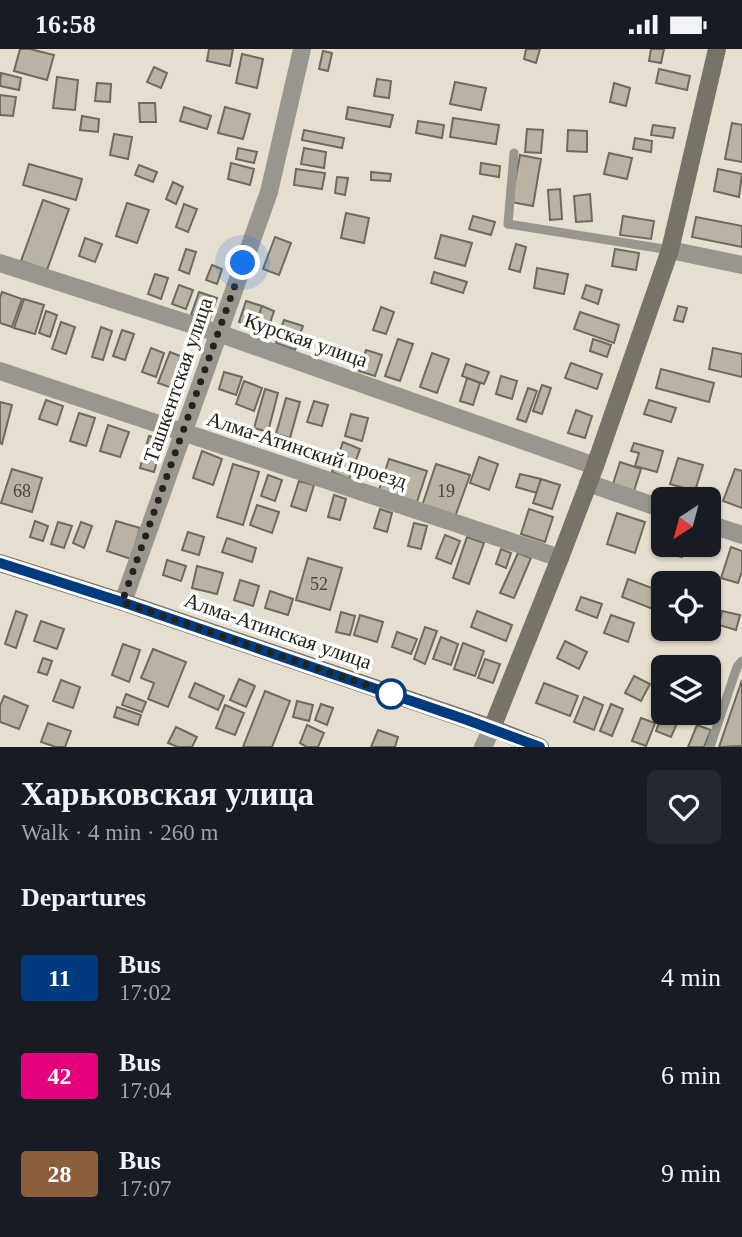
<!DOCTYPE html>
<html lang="en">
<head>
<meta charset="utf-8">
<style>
  :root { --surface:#171b24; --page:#242831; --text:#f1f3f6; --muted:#9ea1a6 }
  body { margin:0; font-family:"Times New Roman",serif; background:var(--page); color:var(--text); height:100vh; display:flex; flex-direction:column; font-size:26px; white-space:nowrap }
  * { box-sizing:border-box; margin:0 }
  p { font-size:23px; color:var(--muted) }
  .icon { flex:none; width:38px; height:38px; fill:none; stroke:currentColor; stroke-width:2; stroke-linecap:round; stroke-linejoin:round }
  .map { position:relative; height:698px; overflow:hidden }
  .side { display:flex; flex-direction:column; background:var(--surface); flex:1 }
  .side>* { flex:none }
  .badge { padding:0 14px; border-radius:5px; font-size:24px; line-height:46px }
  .needle { width:46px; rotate:216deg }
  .tools { position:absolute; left:651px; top:438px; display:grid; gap:14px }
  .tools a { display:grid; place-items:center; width:70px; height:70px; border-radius:10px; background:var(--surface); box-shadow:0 2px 5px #0004; font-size:35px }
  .you { position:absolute; width:35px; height:35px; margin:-18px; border:5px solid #fff; border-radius:50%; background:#1a73e8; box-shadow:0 0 0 10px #1a73e833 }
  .map>.badge { position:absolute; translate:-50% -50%; box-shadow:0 0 0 4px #fff }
  h2 { padding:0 21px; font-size:26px; line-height:63px }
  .round { display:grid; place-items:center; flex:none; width:74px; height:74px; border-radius:10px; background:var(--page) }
  .head { display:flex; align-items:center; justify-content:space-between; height:119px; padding:0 21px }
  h1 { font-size:33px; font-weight:700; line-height:52px }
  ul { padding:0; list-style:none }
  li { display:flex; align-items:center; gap:21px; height:98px; padding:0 21px }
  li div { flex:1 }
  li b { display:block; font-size:26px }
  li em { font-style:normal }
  li .badge { min-width:77px; font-weight:700; text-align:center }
  .status { display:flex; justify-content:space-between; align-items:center; height:49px; padding:0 35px; background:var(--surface); direction:ltr }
  .status svg { height:19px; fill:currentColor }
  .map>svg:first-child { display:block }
  .building { fill:#bab3a3; stroke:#706a5b; stroke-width:2 }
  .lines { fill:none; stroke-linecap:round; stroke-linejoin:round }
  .lane { stroke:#99968f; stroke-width:9 }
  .street { stroke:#99968f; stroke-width:18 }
  .secondary { stroke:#787369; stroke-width:18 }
  .line-casing { stroke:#fff; stroke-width:16 }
  .line { stroke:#003b80; stroke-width:10 }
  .walk { stroke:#25221c; stroke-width:7; stroke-dasharray:0 12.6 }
  .stop-dot { fill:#fff; stroke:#003b80; stroke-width:3.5 }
  .labels { text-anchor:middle; stroke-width:7; stroke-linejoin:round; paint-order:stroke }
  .number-label { font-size:18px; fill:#4a463e }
  .street-label { font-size:21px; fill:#25221c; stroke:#fff }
</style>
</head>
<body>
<div class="status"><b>16:58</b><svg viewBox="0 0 49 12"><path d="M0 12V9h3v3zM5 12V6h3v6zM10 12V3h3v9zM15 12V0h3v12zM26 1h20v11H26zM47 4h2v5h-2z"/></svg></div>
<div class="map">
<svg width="742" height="698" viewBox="0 0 742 698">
  <rect width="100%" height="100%" fill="#e6dece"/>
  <!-- building -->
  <g class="building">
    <polygon points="20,0 30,0 54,6 47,31 14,22"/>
    <polygon points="209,0 233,0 230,17 207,12"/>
    <polygon points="526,0 540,0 536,14 524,10"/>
    <polygon points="651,0 664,0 661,14 649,12"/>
    <polygon points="323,2 332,4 328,22 319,20"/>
    <polygon points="242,5 263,10 257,39 236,34"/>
    <polygon points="154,18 167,24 161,39 147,33"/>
    <polygon points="659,20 690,27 687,41 656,34"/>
    <polygon points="1,24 21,29 19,41 0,37"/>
    <polygon points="57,28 78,31 75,61 53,59"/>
    <polygon points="377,30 391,32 389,49 374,47"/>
    <polygon points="455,33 486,39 481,61 450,55"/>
    <polygon points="97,34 111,35 110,53 95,52"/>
    <polygon points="614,34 630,39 626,57 610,53"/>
    <polygon points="0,46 16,48 13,67 0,66"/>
    <polygon points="139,54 155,54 156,73 140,73"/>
    <polygon points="184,58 211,67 207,80 180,72"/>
    <polygon points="225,58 250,65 243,90 218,84"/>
    <polygon points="348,58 393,66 390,78 346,70"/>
    <polygon points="82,67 99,70 98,83 80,81"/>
    <polygon points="453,69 499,76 496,95 450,88"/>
    <polygon points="418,72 444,76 442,89 416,84"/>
    <polygon points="732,74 742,76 742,113 725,110"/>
    <polygon points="653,76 675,79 673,89 651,86"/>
    <polygon points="527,80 543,81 541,104 525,103"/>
    <polygon points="304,81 344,89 342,99 302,91"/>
    <polygon points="568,81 587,82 587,103 567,102"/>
    <polygon points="114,85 132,88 128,110 110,106"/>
    <polygon points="635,89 652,92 651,103 633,100"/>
    <polygon points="238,99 257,103 254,114 236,110"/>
    <polygon points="304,99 326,103 324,119 301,115"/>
    <polygon points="609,104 632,109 627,130 604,125"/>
    <polygon points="520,106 541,110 533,157 511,153"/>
    <polygon points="231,114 254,120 250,136 228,130"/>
    <polygon points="481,114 500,117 499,128 480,125"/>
    <polygon points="29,115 82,130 76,151 23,136"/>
    <polygon points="139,116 157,123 153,133 135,126"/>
    <polygon points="296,120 325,124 322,140 294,136"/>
    <polygon points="718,120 742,125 739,148 714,142"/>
    <polygon points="371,123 391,125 390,132 371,131"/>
    <polygon points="337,128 348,129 345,146 335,144"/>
    <polygon points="173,133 183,138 176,155 166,150"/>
    <polygon points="560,140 562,170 550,171 548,141"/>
    <polygon points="590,145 592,172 576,173 574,147"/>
    <polygon points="43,151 69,160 47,221 21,212"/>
    <polygon points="127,154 149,161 137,194 116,187"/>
    <polygon points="184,155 197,160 188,183 176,178"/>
    <polygon points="346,164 369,169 364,194 341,189"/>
    <polygon points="473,167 495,173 491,186 469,180"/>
    <polygon points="623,167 654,172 651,190 620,186"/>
    <polygon points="696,168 742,177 742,198 692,188"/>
    <polygon points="441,186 472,194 465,217 435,209"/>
    <polygon points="275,188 291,194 279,226 263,220"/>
    <polygon points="85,189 102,195 95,213 79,207"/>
    <polygon points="516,195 526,198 520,223 509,220"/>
    <polygon points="186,200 196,203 189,225 179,221"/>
    <polygon points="615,200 639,204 636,221 612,217"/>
    <polygon points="212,216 222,220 217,235 206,231"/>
    <polygon points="537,219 568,225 564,245 534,239"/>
    <polygon points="434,223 467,233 463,244 431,234"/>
    <polygon points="155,225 168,229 161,250 148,245"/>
    <polygon points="179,236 193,241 186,260 172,255"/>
    <polygon points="586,236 602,241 598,255 582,249"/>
    <polygon points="2,243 22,250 12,278 0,274 0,249"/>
    <polygon points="199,243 217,249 209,272 191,266"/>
    <polygon points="24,250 44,256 35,285 14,279"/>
    <polygon points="246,252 262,257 255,279 239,273"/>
    <polygon points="262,257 274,262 267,283 255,279"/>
    <polygon points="678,257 687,259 683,273 674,271"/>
    <polygon points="381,258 394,263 386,285 373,281"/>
    <polygon points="46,262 57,266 50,288 39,284"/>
    <polygon points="580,263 619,276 614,294 574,280"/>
    <polygon points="284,271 303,277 295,301 276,294"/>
    <polygon points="61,273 75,278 66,305 52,300"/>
    <polygon points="101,278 112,282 103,311 92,308"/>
    <polygon points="122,281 134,285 125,311 113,307"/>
    <polygon points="398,290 413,295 400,332 385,327"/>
    <polygon points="593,290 611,296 607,308 590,302"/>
    <polygon points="151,299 164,304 156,328 142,323"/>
    <polygon points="713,299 742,305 742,328 709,320"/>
    <polygon points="366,301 382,306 375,327 359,322"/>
    <polygon points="170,303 183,308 172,339 158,334"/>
    <polygon points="432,304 449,310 437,344 420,338"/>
    <polygon points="571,314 602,325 597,340 565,329"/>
    <polygon points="466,315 489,323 484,335 462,327"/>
    <polygon points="661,320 714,334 709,353 656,339"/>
    <polygon points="224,323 242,328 236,346 219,340"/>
    <polygon points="501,327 517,332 512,350 496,345"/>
    <polygon points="467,329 480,334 473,356 460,352"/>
    <polygon points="244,332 262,339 254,362 236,355"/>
    <polygon points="542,336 551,339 542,365 533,362"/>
    <polygon points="528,339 537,342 526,373 517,370"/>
    <polygon points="265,340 278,344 268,383 254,379"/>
    <polygon points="286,349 300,353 290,389 276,385"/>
    <polygon points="46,351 63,357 57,376 39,370"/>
    <polygon points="649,351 676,359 671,373 644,365"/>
    <polygon points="314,352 328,356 322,377 307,373"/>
    <polygon points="0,353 12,356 2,395 0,394"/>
    <polygon points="576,361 592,367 585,389 568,384"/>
    <polygon points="79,364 95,369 86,397 70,392"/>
    <polygon points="351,365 368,369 362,392 345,387"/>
    <polygon points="108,376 129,383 120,408 100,402"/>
    <polygon points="149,387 163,391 154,423 140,419"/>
    <polygon points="343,393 360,400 349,430 332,423"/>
    <polygon points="634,394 663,402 657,423 635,417 639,404 631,402"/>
    <polygon points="202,402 222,410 213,436 193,429"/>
    <polygon points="479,408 498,415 489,441 470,434"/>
    <polygon points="678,409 703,416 695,442 670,435"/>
    <polygon points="389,410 427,422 416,456 378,444"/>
    <polygon points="620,413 641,420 633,445 612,438"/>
    <polygon points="233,415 259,423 243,476 217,468"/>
    <polygon points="436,415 470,426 455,468 422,457"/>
    <polygon points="12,420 42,429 32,463 1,454"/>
    <polygon points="735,420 742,422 742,459 723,452"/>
    <polygon points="520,425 541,430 537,444 516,438"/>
    <polygon points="268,426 282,431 275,452 261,447"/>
    <polygon points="541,430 560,436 552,460 533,454"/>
    <polygon points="299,432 314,436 306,462 291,457"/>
    <polygon points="334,446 346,450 340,471 328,468"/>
    <polygon points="257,456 279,463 272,484 250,476"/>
    <polygon points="380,460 392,464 387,483 374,479"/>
    <polygon points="529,460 553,468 545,493 521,485"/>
    <polygon points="617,464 645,473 635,504 607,495"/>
    <polygon points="35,472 48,477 43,492 30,488"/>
    <polygon points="116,472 140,479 131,510 107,502"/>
    <polygon points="58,473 72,477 64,499 51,495"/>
    <polygon points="81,473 92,477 84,499 73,494"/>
    <polygon points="414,474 427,477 421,500 408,497"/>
    <polygon points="188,483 204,488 199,506 182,501"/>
    <polygon points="445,486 460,492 451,515 436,509"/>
    <polygon points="467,488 484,494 469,535 453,529"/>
    <polygon points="227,489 256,499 252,513 222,503"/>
    <polygon points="664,495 685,496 682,508 662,503"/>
    <polygon points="731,498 742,502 742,522 738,534 721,529"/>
    <polygon points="501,500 511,504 506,519 496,515"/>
    <polygon points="518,504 531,509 514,549 500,544"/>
    <polygon points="308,509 342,519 330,561 296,551"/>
    <polygon points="167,511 186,517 181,532 163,526"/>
    <polygon points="197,517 223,524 217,545 192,539"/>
    <polygon points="692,525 717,534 709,558 709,534 688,534"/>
    <polygon points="628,530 660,542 653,560 622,548"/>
    <polygon points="240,531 259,537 253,557 234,551"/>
    <polygon points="270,542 293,550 288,566 265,559"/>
    <polygon points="581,548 602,555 597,569 576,561"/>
    <polygon points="16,562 27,566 16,599 5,595"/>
    <polygon points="477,562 512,576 506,592 471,578"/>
    <polygon points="722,562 740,566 736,581 719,576"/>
    <polygon points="341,563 355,567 350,586 336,583"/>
    <polygon points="360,566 383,573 377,593 354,586"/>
    <polygon points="611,566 634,574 628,593 604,584"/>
    <polygon points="41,572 64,580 57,600 34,592"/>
    <polygon points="425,578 437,582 425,615 414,610"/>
    <polygon points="397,583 417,590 411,605 392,598"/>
    <polygon points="441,588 458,595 451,616 433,610"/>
    <polygon points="565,592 587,603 579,620 557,609"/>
    <polygon points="463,594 484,602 475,627 454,620"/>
    <polygon points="123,595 140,601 129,633 112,626"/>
    <polygon points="153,600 186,613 168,658 148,650 154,634 141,629"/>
    <polygon points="43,609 52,612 47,626 38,623"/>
    <polygon points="485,610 500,615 493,634 478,629"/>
    <polygon points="634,627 650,635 641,652 625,644"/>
    <polygon points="239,630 255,637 246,658 230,651"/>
    <polygon points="61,631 80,638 73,659 53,652"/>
    <polygon points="742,631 742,697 719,698"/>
    <polygon points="195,634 224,647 218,661 189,648"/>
    <polygon points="544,634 578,647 570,667 536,654"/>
    <polygon points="265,642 290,652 272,698 243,698"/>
    <polygon points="126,645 146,653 142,663 122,656"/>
    <polygon points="4,647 28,657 19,680 0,673 0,657"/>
    <polygon points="584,648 603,656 594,681 574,673"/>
    <polygon points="297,652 313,656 309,672 293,668"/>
    <polygon points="321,655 333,659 327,676 315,671"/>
    <polygon points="611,655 623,660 612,687 600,682"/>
    <polygon points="225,656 244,664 235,686 216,679"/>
    <polygon points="117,658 141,666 138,676 114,668"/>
    <polygon points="663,663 682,663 671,688 656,682"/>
    <polygon points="641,669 655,674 646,697 632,692"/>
    <polygon points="48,674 71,682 65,698 56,698 41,693"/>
    <polygon points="307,676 324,684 318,698 307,698 300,694"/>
    <polygon points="697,676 711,681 704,698 688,698"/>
    <polygon points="176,678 197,688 192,698 178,698 168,694"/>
    <polygon points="378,681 398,688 395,698 371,698"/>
  </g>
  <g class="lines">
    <!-- lane -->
    <g class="lane">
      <polyline points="514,104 508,175 670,201"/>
      <polyline points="710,698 737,618 742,612"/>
    </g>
    <!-- street -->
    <g class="street">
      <polyline points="670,201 742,216"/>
      <polyline points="0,214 218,284 595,417"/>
      <polyline points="0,322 560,509"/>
      <polyline points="588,434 663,460"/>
      <polyline points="709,475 742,486"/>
      <polyline points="123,553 269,143 302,0"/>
      <polyline points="483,698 492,679"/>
    </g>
    <!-- secondary -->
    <g class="secondary">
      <polyline points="0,514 123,553 492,679 540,698"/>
      <polyline points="492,679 560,509 595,417 670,201 717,0"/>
    </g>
  </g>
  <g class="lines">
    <!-- line casing -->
    <g class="line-casing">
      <polyline id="line" points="0,514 122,553 467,671 540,698"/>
    </g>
    <!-- line -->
    <use href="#line" class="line"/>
    <!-- walk -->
    <polyline class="walk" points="243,214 122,553 393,645 391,645"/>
  </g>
  <!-- markers -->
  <circle class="stop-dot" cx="391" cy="645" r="14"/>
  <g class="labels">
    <!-- number labels -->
    <g class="number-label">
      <text x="22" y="448">68</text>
      <text x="446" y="448">19</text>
      <text x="319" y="541">52</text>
    </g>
    <!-- street labels -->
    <g class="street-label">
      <text transform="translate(306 291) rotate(19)" y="7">Курская улица</text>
      <text transform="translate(178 331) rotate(-71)" y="7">Ташкентская улица</text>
      <text transform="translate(307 401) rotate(18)" y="7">Алма-Атинский проезд</text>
      <text transform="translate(278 582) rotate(19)" y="7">Алма-Атинская улица</text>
    </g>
  </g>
</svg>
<div class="tools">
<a><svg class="needle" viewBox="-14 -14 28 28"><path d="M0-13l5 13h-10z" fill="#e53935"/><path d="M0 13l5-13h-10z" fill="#9ea1a6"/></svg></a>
<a><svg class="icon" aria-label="locate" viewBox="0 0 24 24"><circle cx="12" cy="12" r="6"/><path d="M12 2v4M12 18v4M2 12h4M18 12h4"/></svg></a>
<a><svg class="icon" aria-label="layers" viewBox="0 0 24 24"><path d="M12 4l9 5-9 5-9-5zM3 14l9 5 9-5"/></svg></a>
</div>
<div class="you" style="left:243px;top:214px"></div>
</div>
<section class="side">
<div class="head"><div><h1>Харьковская улица</h1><p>Walk · 4 min · 260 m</p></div><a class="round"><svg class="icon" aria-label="heart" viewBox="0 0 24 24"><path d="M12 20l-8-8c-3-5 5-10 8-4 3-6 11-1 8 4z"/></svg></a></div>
<h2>Departures</h2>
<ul>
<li><span class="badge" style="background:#003b80;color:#fff">11</span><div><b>Bus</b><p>17:02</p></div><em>4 min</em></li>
<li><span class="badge" style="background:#e6007e;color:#fff">42</span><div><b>Bus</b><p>17:04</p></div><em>6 min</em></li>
<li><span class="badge" style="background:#8b5e3c;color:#fff">28</span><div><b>Bus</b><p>17:07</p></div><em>9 min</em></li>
</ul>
</section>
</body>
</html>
